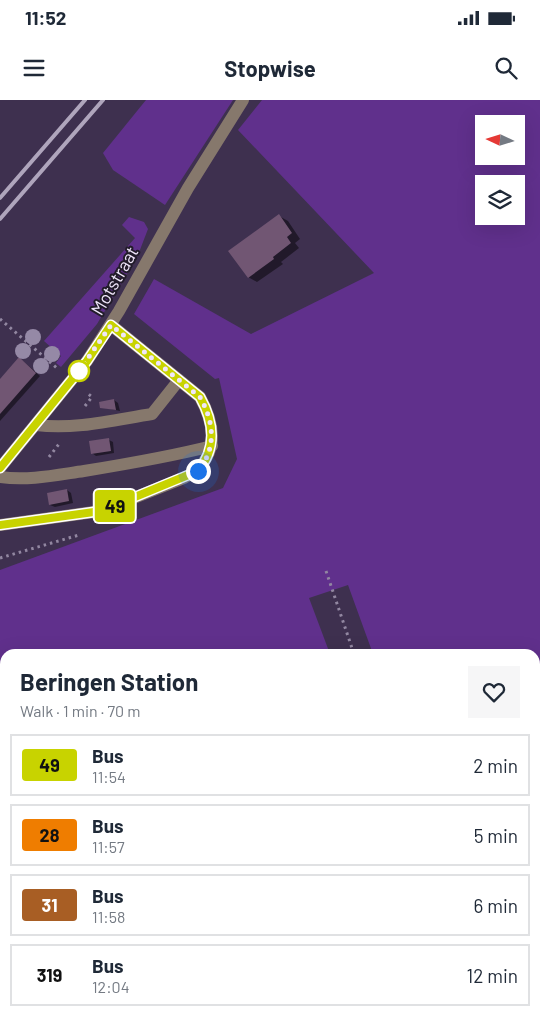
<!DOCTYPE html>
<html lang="en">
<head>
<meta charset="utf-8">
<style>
  :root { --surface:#fff; --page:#f6f6f7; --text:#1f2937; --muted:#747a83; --line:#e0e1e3 }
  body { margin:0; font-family:Barlow,sans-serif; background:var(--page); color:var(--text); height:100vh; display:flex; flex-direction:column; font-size:19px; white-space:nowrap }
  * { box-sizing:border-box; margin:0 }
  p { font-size:16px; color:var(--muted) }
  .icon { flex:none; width:28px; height:28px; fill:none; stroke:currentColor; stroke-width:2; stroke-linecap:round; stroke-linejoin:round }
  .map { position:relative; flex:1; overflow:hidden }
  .drawer { position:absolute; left:0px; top:549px; width:540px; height:376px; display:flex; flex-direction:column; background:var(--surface); border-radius:15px 15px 0 0; box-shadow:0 5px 20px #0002 }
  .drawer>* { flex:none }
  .badge { padding:0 10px; border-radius:4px; font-size:18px; line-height:32px }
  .needle { width:32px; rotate:274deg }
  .controls { position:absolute; left:475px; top:15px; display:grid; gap:10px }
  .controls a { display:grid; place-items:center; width:50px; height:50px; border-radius:0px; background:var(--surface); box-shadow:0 5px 20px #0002; font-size:25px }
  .you { position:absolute; width:25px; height:25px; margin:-12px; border:4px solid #fff; border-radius:50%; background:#1a73e8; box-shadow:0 0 0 8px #1a73e833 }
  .map>.badge { position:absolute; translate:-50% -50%; box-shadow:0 0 0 2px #fff }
  .round { display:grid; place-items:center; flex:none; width:52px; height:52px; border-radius:0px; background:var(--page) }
  .summary { display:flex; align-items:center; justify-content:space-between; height:85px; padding:0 20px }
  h1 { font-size:24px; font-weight:700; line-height:38px }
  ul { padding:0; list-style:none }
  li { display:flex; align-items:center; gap:15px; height:62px; margin:0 10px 8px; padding:0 10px; border:2px solid var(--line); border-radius:0px }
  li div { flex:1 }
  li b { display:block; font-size:19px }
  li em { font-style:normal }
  li .badge { min-width:55px; font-weight:700; text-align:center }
  .status { display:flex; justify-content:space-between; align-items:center; height:35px; padding:0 25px; background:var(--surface); direction:ltr }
  .status svg { height:14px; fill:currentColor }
  header { display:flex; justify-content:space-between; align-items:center; height:65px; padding:0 20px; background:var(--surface); font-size:22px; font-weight:700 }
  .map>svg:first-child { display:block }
  .green { fill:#60308c; fill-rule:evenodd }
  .shadow { fill:#0007 }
  .building { fill:#715673 }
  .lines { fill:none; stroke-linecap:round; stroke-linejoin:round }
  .path { stroke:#9287a1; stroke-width:3; stroke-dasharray:2.5 4; stroke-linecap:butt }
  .minor { stroke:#86786c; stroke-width:12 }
  .rail { stroke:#afa5bc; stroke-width:4 }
  .tree { fill:#9589a6 }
  .line-casing { stroke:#fff; stroke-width:11 }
  .line { stroke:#c8d300; stroke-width:8 }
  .walk { stroke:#efe6fa; stroke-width:5; stroke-dasharray:0 9 }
  .stop-dot { fill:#fff; stroke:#c8d300; stroke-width:2.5 }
  .labels { text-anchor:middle; stroke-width:4; stroke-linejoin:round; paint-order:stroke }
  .street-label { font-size:18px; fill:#efe6fa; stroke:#221c2a }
</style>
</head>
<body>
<div class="status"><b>11:52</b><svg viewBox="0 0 49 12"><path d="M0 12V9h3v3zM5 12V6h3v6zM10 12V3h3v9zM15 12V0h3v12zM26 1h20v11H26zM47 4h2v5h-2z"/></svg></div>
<header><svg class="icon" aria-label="menu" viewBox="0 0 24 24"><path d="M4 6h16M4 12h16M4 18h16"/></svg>Stopwise<svg class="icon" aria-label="search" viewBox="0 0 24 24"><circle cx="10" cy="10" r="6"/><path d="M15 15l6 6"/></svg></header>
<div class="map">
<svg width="540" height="924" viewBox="0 0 540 924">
  <rect width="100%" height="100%" fill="#3e304f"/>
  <!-- green -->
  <g class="green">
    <polygon points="146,0 233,0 165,105 113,70 103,53"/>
    <path d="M262,0H540V603L535,605V554H373L348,485L309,498L330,554H126L125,551L116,554H5V586L0,587V470L223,388L237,359L219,278L215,279L134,214L154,179L251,234L374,173L238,30ZM484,24H516V56H484ZM484,84H516V116H484Z"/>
    <polygon points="129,117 144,122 148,129 138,155 97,224 61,267 56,263 61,256 44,241 135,138 122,125"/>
  </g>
  <!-- shadow -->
  <g class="shadow">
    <polygon points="279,116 288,121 300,139 295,143 299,148 281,162 283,164 257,182 248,177"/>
    <polygon points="23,261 40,276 0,321 0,280"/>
    <polygon points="114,300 118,303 120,311 102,307"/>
    <polygon points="109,340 113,342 114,353 96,356 92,353"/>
    <polygon points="67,390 71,393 73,403 55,407 50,405"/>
    <polygon points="0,613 5,616 5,649 0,649"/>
    <rect x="0" y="714" width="5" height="38"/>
    <polygon points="540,760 540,806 535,807 535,761"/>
    <polygon points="5,793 5,906 3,906 0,904 0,794"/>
    <polygon points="540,841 540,909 535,911 535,843"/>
    <polygon points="48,920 90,920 91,924 49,924"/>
  </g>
  <!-- building -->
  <g class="building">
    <polygon points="279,114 292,133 287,137 291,143 273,157 274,159 248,178 228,151"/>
    <polygon points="19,257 36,273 0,314 0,279"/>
    <polygon points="114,299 116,310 100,308 99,302"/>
    <polygon points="109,338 111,351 91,354 89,341"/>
    <polygon points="67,389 69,401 49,405 47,393"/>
    <polygon points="5,616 5,643 0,644 0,617"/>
    <polygon points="0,713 5,713 5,746 0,747"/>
    <polygon points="540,758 540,798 535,800 535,760"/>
    <polygon points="5,792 5,900 0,901 0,793"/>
    <polygon points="540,840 540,901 535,903 535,841"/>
    <polygon points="47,920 83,920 84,924 48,924"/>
  </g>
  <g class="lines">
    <!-- path -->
    <g class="path">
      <polyline points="0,219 58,269"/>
      <polyline points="85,306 92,297 86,292"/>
      <polyline points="49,357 59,344"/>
      <polyline points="0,458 79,435"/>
      <polyline points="326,471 354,554"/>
    </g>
    <!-- minor -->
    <g class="minor">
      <path d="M36,325C75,330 114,320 152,314L179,280"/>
      <polyline points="0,368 87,261 119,211 188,88 243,0"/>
      <path d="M0,377C28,381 56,375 84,371C127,364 169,357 212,346"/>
      <path d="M0,425L101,411L184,378C219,360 217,328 200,297L111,225"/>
      <polyline points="484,920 485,924"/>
    </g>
    <!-- rail -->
    <g class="rail">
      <polyline points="0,98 85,0"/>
      <polyline points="0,119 103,0"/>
    </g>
  </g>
  <!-- trees -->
  <g class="tree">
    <circle cx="33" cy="237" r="8"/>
    <circle cx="23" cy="251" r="8"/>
    <circle cx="52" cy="254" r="8"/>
    <circle cx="41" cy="266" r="8"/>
  </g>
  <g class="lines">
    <!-- line casing -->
    <g class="line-casing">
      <path id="line" d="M0,368L87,261L111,225L200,297C214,322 217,348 198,371L101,411L0,425"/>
    </g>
    <!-- line -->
    <use href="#line" class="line"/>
    <!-- walk -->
    <path class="walk" d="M79,271L111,225L200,297C214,322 217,348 198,371"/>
  </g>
  <!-- markers -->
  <circle class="stop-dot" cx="79" cy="271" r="10"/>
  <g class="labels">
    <!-- street labels -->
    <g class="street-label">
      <text transform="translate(115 181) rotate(-60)" y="6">Motstraat</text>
    </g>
  </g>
</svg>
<div class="controls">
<a><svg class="needle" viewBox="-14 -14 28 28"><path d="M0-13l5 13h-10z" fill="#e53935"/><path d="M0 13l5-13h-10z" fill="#747a83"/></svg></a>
<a><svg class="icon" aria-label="layers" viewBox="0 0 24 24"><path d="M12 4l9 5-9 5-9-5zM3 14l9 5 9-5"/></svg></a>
</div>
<div class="you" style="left:198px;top:371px"></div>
<b class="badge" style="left:115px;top:406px;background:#c8d300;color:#111">49</b>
<section class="drawer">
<div class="summary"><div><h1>Beringen Station</h1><p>Walk · 1 min · 70 m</p></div><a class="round"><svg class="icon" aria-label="heart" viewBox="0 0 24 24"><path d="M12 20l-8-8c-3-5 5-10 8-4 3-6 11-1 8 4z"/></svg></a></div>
<ul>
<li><span class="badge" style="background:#c8d300;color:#111">49</span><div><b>Bus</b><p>11:54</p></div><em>2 min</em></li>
<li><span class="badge" style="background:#ef7d00;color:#111">28</span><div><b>Bus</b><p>11:57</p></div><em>5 min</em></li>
<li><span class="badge" style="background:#a85e24;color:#fff">31</span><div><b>Bus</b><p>11:58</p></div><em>6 min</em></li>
<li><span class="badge" style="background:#fff;color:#111">319</span><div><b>Bus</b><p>12:04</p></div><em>12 min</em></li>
</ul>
</section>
</div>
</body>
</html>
